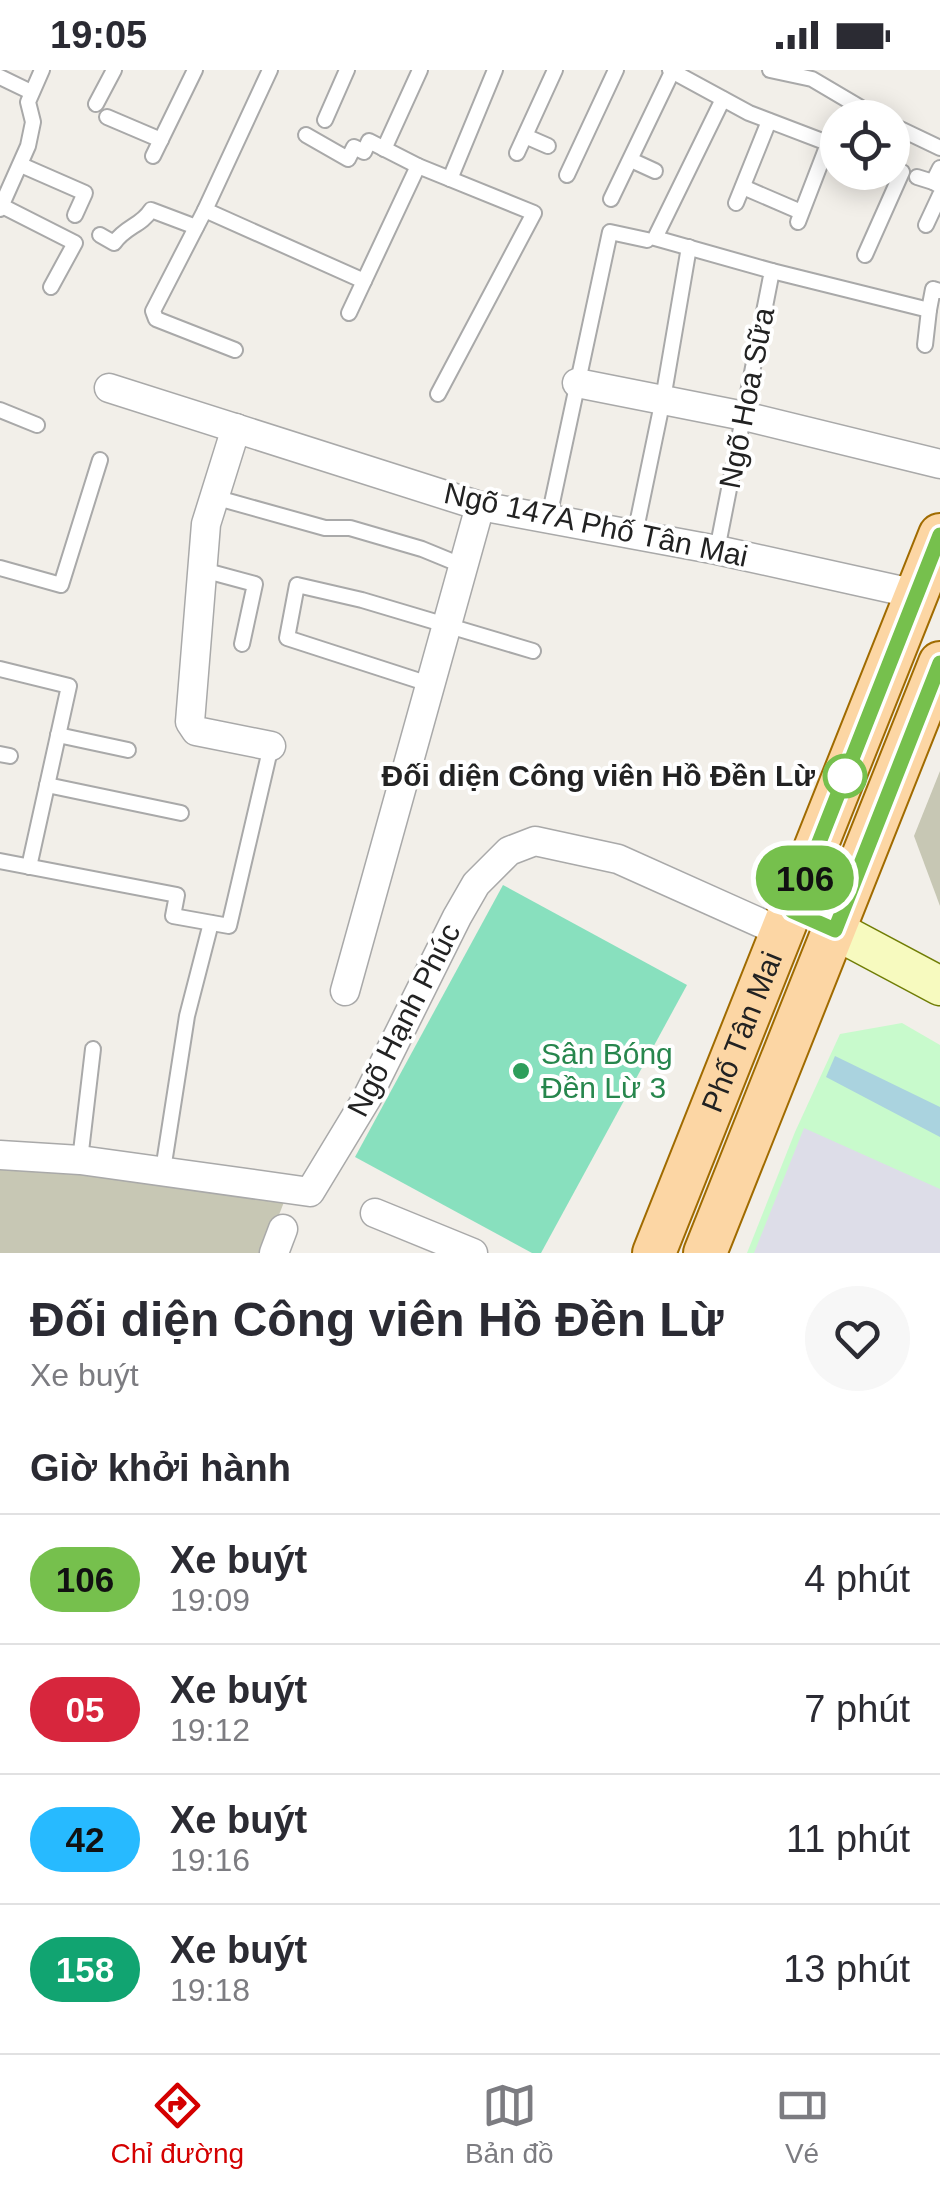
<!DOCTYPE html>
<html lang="vi">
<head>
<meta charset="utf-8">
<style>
  :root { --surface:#fff; --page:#f7f7f7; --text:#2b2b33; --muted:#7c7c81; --line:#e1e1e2; --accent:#d40000 }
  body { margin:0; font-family:Arial,sans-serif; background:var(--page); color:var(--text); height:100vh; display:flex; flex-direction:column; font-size:38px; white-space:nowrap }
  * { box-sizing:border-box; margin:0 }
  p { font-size:32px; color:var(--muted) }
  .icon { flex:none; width:55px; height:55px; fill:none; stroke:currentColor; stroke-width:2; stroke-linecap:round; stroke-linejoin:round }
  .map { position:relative; height:1183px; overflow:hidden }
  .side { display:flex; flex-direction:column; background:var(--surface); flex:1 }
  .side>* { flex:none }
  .badge { padding:0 20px; border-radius:32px; font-size:35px; line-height:65px }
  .fabs { position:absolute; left:820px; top:30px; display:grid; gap:20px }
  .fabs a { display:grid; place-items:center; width:90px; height:90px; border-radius:50%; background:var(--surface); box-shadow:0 5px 25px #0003; font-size:50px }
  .map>.badge { position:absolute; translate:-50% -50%; box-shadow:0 0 0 5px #fff }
  h2 { padding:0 30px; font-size:38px; line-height:90px }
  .round { display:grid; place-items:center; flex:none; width:105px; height:105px; border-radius:52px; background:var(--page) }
  .summary { display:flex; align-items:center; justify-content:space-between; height:170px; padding:0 30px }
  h1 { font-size:48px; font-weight:700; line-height:75px }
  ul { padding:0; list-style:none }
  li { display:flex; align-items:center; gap:30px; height:130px; padding:0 30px; border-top:2px solid var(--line) }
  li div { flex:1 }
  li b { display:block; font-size:38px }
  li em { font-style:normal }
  li .badge { min-width:110px; font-weight:700; text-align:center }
  .status { display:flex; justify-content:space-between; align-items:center; height:70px; padding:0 50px; background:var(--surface); direction:ltr }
  .status svg { height:28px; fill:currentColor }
  .menu { display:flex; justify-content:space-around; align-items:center; height:140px; border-top:2px solid var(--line); background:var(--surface); font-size:28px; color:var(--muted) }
  .menu a { display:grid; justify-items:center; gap:5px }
  .menu .on { color:var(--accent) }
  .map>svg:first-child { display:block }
  .construction { fill:#c7c7b4 }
  .park { fill:#c8facc }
  .pitch { fill:#88e0be }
  .plaza { fill:#dddde8 }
  .water { fill:#aad3df }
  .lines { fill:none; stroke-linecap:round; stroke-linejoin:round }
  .lane-casing { stroke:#a9a9a9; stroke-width:18 }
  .street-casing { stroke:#a9a9a9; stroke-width:31 }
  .secondary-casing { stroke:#707d05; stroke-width:41 }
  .primary-casing { stroke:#a06b00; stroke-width:46 }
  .lane { stroke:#fff; stroke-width:14 }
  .street { stroke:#fff; stroke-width:28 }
  .secondary { stroke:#f7fabf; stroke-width:38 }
  .primary { stroke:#fcd6a4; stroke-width:42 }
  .line-casing { stroke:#fff; stroke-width:22 }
  .line { stroke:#76c04d; stroke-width:15 }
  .stop-dot { fill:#fff; stroke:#76c04d; stroke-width:5 }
  .leisure-dot { fill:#2e9e5b; stroke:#fff; stroke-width:4 }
  .labels { text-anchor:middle; stroke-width:8; stroke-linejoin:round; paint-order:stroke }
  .street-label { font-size:30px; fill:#222; stroke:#fff }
  .stop-label { font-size:30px; font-weight:bold; fill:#222; stroke:#fff; text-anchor:end }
  .leisure-label { font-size:30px; fill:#27864d; stroke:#fff; text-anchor:start }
</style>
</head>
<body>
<div class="status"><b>19:05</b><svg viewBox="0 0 49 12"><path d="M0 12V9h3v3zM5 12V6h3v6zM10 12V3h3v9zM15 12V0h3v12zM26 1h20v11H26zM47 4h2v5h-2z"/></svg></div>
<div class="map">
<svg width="940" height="1183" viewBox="0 0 940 1183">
  <rect width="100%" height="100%" fill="#f2efe9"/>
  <!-- construction -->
  <g class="construction">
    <polygon points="940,701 940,836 914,766"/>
    <polygon points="0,1096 110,1105 286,1127 264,1183 0,1183"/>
  </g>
  <!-- park -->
  <polygon class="park" points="902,953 940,975 940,1183 747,1183 795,1062 840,964"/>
  <!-- pitch -->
  <polygon class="pitch" points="503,815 687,915 541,1183 532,1183 355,1087"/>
  <!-- plaza -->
  <polygon class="plaza" points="804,1058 940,1119 940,1183 754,1183"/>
  <!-- water -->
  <polygon class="water" points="835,986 940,1037 940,1067 826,1007"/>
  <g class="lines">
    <!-- lane casing -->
    <g class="lane-casing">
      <g id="lane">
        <polyline points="670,0 749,43 838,77"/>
        <polyline points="770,0 812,9 873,45 884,48"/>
        <polyline points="0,7 31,22"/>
        <polyline points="96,34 114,0"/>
        <polyline points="107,47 161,70"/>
        <polyline points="325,50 347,0"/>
        <polyline points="892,55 940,78"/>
        <polyline points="306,65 348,89 354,77 364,82 369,71 418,96"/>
        <polyline points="525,66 548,76"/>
        <polyline points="384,79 420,0"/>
        <polyline points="517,83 555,0"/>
        <polyline points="153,86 195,0"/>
        <polyline points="631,90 655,101"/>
        <polyline points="21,95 85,123 75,145"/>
        <polyline points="940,98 933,112 940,116"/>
        <polyline points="567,105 616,0"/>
        <polyline points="917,107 933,112"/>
        <polyline points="450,109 495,0"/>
        <polyline points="743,117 801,142"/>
        <polyline points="611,129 673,0"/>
        <polyline points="736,133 769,51"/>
        <polyline points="2,136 75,173 51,217"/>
        <polyline points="0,139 28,76 33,52 28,32 42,0"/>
        <polyline points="205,140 364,211"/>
        <polyline points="798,152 828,74"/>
        <polyline points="926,155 940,125"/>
        <path d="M100,165L114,173C126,156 141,156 151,140L196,157"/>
        <polyline points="865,185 902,102 892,99"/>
        <polyline points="772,201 929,240 933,219 940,221"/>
        <polyline points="349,243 418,96 534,143 438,324"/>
        <polyline points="925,275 929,240"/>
        <polyline points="235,280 156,249 153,241 205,140 270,0"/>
        <polyline points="0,340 37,355"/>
        <polyline points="214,427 325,458 350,458 422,479 461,495"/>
        <polyline points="549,447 610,162 647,170"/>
        <polyline points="635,464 663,329 689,177"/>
        <polyline points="717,480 772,201 655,168 723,29"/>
        <polyline points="0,498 61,515 100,390"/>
        <polyline points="203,500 255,514 242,574"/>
        <polyline points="0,599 69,616 29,797"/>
        <polyline points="429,614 287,568 297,515 362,530 533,581"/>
        <polyline points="58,665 128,680"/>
        <polyline points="0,684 10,686"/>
        <polyline points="47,715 181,743"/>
        <polyline points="0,791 177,825 173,846 229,856 271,676"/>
        <polyline points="80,1090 93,979"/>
        <polyline points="163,1100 187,946 211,853"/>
      </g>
    </g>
    <!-- street casing -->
    <g class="street-casing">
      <g id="street">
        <polyline points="577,313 744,346 940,394"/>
        <polyline points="109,318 480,436 717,480 916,524"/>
        <polyline points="236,358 206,454 190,652 196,661 271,676"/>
        <polyline points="345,921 480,436"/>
        <polyline points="0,1085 80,1090 310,1122 367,1028 457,847 476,814 509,781 535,771 618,789 772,858 792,841"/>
        <polyline points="375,1143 473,1183"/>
        <polyline points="274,1183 283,1159"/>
      </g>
    </g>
    <!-- secondary casing -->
    <g class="secondary-casing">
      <polyline id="secondary" points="835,860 940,916"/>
    </g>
    <!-- primary casing -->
    <g class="primary-casing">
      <g id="primary">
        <path id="s1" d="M654,1183L940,465"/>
        <polyline points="705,1183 940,593"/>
      </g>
    </g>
    <!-- lane -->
    <use href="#lane" class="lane"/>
    <!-- street -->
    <use href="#street" class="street"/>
    <!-- secondary -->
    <use href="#secondary" class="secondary"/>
    <!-- primary -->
    <use href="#primary" class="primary"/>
  </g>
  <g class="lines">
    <!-- line casing -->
    <g class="line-casing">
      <polyline id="line" points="940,465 792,841 835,860 940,593"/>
    </g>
    <!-- line -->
    <use href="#line" class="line"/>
  </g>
  <!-- markers -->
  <circle class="stop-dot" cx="845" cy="706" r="20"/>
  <circle class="leisure-dot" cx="521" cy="1001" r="10"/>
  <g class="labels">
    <!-- street labels -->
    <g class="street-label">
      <text transform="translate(747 328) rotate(-79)" y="10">Ngõ Hoa Sữa</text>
      <text transform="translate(596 455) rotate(12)" y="10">Ngõ 147A Phố Tân Mai</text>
      <text transform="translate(404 950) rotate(-63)" y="10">Ngõ Hạnh Phúc</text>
      <text dy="10" stroke="none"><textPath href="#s1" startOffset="238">Phố Tân Mai</textPath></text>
    </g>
    <!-- stop labels -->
    <g class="stop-label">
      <text x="815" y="716">Đối diện Công viên Hồ Đền Lừ</text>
    </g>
    <!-- leisure labels -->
    <g class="leisure-label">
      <text x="541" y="994">Sân Bóng<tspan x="541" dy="34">Đền Lừ 3</tspan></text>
    </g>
  </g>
</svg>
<div class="fabs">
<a><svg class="icon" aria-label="locate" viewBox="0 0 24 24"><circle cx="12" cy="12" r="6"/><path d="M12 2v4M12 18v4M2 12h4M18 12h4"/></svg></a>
</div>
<b class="badge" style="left:805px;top:808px;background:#76c04d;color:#111">106</b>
</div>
<section class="side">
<div class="summary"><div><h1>Đối diện Công viên Hồ Đền Lừ</h1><p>Xe buýt</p></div><a class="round"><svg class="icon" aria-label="heart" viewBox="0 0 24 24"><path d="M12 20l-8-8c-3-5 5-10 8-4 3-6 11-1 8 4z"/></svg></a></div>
<h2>Giờ khởi hành</h2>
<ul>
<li><span class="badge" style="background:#76c04d;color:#111">106</span><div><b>Xe buýt</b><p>19:09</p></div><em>4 phút</em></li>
<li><span class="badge" style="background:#d7263d;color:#fff">05</span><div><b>Xe buýt</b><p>19:12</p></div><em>7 phút</em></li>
<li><span class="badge" style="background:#27baff;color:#111">42</span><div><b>Xe buýt</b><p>19:16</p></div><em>11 phút</em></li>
<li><span class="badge" style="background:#11a471;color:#fff">158</span><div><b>Xe buýt</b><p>19:18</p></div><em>13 phút</em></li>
</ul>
</section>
<nav class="menu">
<a class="on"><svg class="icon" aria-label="directions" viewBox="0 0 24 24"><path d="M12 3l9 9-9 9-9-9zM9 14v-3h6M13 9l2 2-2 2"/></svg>Chỉ đường</a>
<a><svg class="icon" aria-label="map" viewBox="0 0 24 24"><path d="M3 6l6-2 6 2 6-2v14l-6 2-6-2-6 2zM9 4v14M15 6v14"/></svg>Bản đồ</a>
<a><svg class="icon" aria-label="tickets" viewBox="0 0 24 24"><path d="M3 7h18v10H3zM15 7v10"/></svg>Vé</a>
</nav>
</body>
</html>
